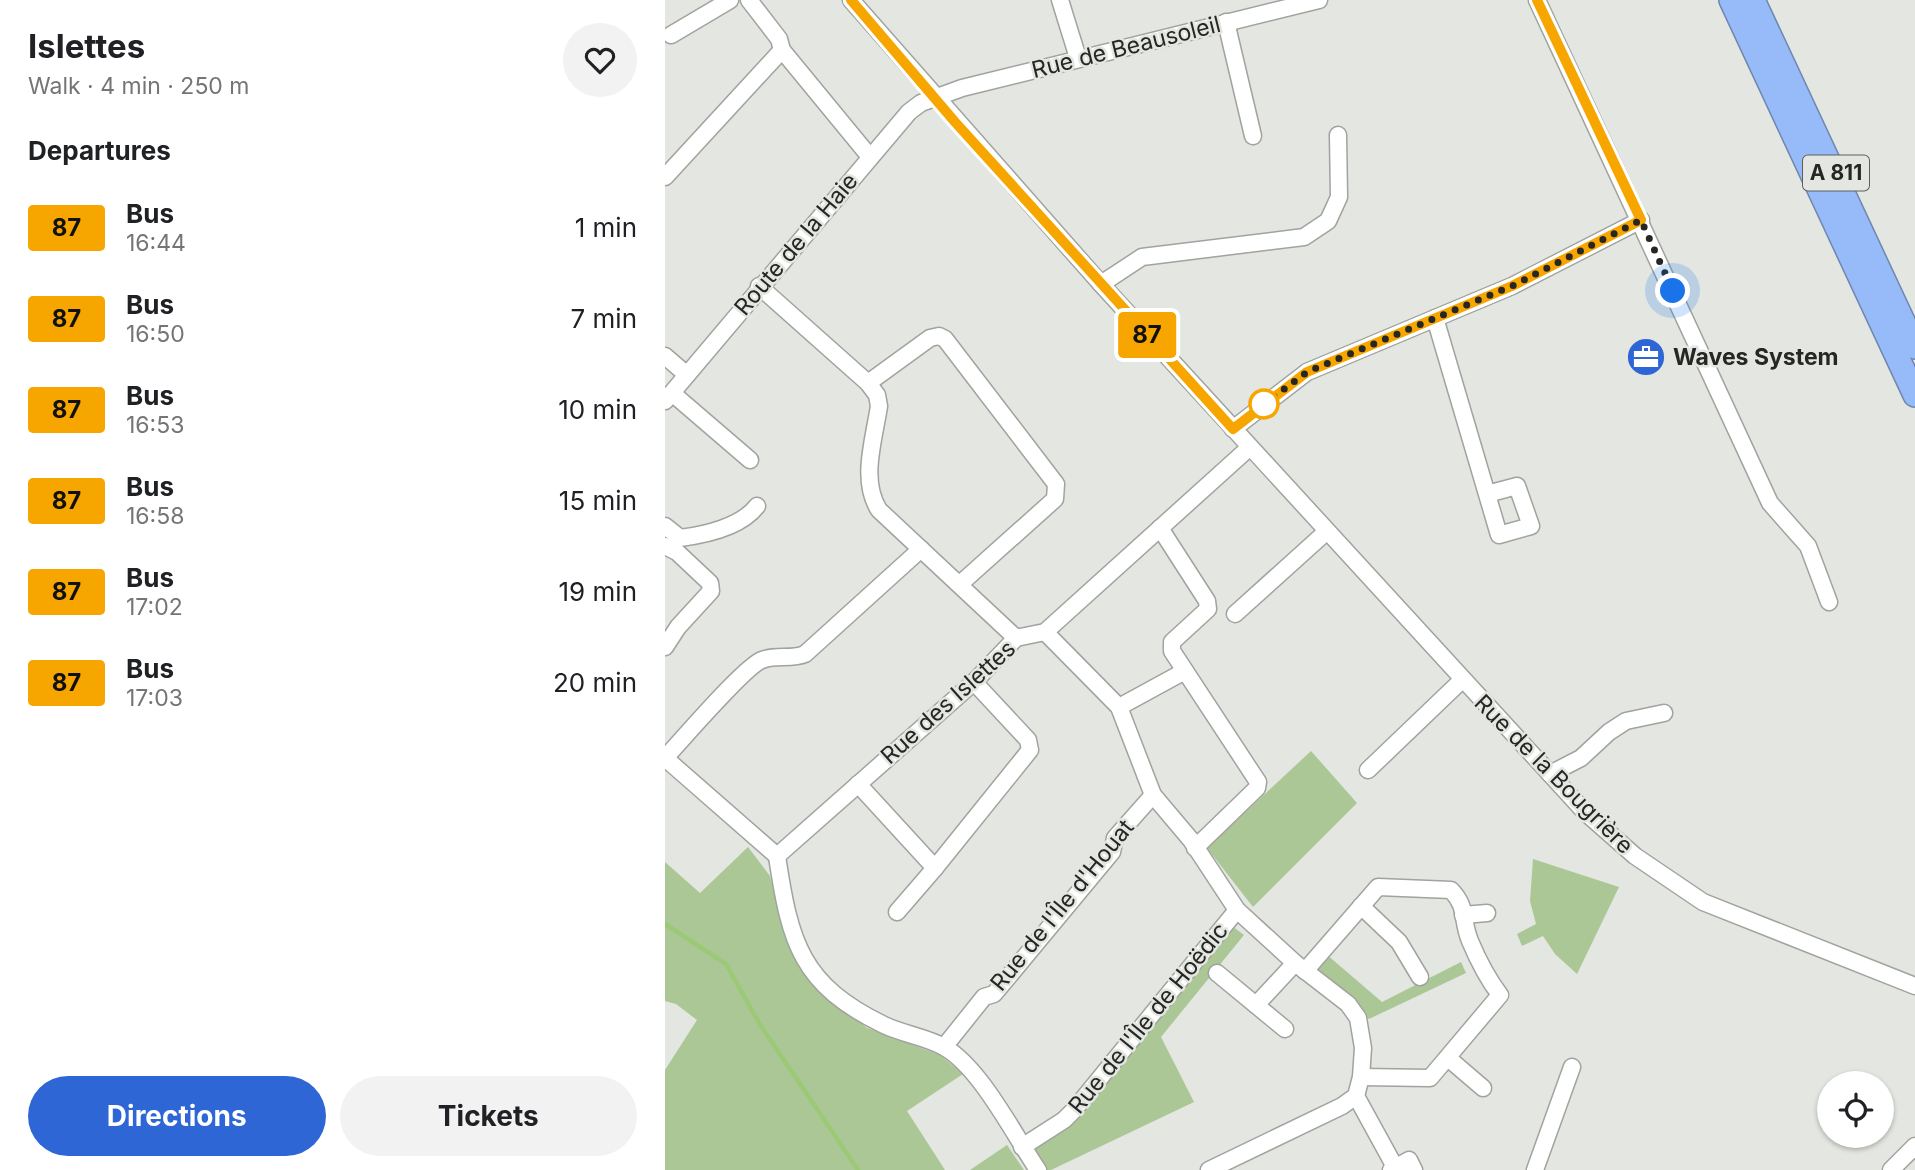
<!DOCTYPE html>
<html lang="en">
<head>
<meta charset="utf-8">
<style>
  :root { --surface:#fff; --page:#f2f2f2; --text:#202124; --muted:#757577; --accent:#2e67d5 }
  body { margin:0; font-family:Inter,sans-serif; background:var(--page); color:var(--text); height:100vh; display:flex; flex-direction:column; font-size:26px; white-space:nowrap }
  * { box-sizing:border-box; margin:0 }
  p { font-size:23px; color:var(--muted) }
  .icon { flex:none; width:38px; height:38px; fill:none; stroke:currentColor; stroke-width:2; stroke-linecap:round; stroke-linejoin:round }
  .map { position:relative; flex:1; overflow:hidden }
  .side { display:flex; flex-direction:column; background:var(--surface); width:665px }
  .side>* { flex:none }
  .badge { padding:0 14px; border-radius:5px; font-size:24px; line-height:46px }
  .buttons { position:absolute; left:1152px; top:1071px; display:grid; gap:14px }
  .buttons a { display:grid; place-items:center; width:77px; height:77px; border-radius:50%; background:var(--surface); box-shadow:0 2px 5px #0004; font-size:35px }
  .you { position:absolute; width:35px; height:35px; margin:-18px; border:5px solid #fff; border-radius:50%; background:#1a73e8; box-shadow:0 0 0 10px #1a73e833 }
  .map>.badge { position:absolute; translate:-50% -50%; box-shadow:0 0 0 4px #fff }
  h2 { padding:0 28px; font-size:26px; line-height:63px }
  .round { display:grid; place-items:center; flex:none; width:74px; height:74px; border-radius:37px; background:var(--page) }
  .summary { display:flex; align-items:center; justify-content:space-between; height:119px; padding:0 28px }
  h1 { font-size:33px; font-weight:700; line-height:52px }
  .primary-button { display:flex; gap:14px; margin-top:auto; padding:14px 28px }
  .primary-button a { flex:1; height:80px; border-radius:42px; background:var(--accent); color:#fff; font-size:28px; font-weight:700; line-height:80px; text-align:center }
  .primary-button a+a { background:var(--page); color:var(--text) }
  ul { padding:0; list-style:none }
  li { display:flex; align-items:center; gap:21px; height:91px; padding:0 28px }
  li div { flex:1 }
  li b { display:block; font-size:26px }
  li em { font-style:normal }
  li .badge { min-width:77px; font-weight:700; text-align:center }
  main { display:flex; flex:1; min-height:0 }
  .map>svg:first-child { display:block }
  .green { fill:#abc796 }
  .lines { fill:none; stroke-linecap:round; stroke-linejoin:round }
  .stream { stroke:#9cc976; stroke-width:4.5 }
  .minor-casing { stroke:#a0a39e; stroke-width:19 }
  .highway-casing { stroke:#6f87ae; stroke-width:26 }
  .minor { stroke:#fff; stroke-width:16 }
  .highway { stroke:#97baf8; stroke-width:23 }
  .line-casing { stroke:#fff; stroke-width:16 }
  .line { stroke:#f7a600; stroke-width:10 }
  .walk { stroke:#262725; stroke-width:7; stroke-dasharray:0 12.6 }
  .stop-dot { fill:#fff; stroke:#f7a600; stroke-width:3.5 }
  .labels { text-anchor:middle; stroke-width:5; stroke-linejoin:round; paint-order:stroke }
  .shield { fill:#e3e6e1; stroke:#5f605d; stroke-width:2 }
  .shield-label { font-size:21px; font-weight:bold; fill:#262725 }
  .street-label { font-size:23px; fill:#262725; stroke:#e3e6e1 }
  .poi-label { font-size:23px; font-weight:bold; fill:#262725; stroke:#e3e6e1; text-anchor:start }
</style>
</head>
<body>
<main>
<section class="side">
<div class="summary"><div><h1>Islettes</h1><p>Walk · 4 min · 250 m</p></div><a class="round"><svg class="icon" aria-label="heart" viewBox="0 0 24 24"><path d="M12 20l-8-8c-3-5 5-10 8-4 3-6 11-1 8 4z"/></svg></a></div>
<h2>Departures</h2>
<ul>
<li><span class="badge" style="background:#f7a600;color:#111">87</span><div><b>Bus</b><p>16:44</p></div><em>1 min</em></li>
<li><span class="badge" style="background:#f7a600;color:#111">87</span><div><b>Bus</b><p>16:50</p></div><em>7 min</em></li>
<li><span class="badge" style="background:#f7a600;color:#111">87</span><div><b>Bus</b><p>16:53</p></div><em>10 min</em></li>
<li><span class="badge" style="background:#f7a600;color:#111">87</span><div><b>Bus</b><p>16:58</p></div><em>15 min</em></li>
<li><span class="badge" style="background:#f7a600;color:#111">87</span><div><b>Bus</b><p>17:02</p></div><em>19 min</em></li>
<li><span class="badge" style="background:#f7a600;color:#111">87</span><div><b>Bus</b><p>17:03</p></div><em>20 min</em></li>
</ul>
<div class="primary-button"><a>Directions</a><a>Tickets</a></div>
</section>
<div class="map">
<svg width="1250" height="1170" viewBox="0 0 1250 1170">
  <rect width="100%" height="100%" fill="#e3e6e1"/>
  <!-- green -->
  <g class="green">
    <polygon points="646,751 692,803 588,907 542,848"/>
    <polygon points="83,847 105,876 117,921 165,1000 202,1028 275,1055 298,1074 242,1111 280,1170 0,1170 0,1070 32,1020 11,1004 0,1001 0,862 35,893"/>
    <polygon points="868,859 954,887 912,974 890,954 878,936 857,946 852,934 871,924 865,901"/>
    <polygon points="567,926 579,935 496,1037 529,1102 386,1170 380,1170 368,1153 370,1146 411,1120"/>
    <polygon points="661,954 717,1002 796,962 801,973 704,1019 651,969"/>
    <polygon points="342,1145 359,1170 305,1170"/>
  </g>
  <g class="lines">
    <!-- stream -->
    <polyline class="stream" points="0,924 61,964 94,1023 193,1170"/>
    <!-- minor casing -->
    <g class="minor-casing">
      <g id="minor">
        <polyline points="84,0 114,39 117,50 205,157"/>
        <polyline points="186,0 436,284 920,812 970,856 1038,902 1250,986"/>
        <polyline points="395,0 413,58"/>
        <polyline points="872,0 1105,503 1143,546 1164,602"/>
        <polyline points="561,22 588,136"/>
        <polyline points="6,35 65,0"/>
        <polyline points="0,177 117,50"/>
        <polyline points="436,284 477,257 639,237 663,221 674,197 673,135"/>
        <path d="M94,286L203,383L212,395L214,406C209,440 195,480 214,510L351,638"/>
        <polyline points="770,318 834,535 866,526 852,486 822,494"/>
        <polyline points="0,356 22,375"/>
        <polyline points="203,383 265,338 274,336 280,339 391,484 390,499 295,584"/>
        <polyline points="7,393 85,460"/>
        <polyline points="0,401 244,112 256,103 297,88 654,0"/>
        <polyline points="568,429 642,372 847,286 976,220"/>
        <path d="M0,526L15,538C39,535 76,527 92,506"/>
        <polyline points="495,528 542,601 543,609 507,642 507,651 593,782 592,788 530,848"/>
        <polyline points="0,546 12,552 45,583 46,591 13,627 0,647"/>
        <polyline points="570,614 661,532"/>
        <polyline points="380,632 454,707 488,795 526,840 572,910 630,963 683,1004 693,1018 698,1048 696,1077 691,1096 677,1106 544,1170"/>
        <polyline points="454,707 520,671"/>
        <path d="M0,758C17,740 80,666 97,660C111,654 126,660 140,654L256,549"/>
        <polyline points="0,758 112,856"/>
        <polyline points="703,770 797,680"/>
        <polyline points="885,774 916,758 944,732 961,721 999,713"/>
        <polyline points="193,784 270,868 365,750 363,740 309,682"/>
        <polyline points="112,856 309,682 351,638 380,632 585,447"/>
        <path d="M112,856C125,943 136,985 219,1025C238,1034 261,1037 279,1047C316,1068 349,1135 373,1170"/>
        <polyline points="696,906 734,942 755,977"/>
        <polyline points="232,912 270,868"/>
        <polyline points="798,915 822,913"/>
        <path d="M640,971L713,887L786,890C803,908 796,919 805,941C813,960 822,978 835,995L765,1078L696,1077"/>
        <polyline points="552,973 620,1029"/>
        <polyline points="591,1005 630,963"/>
        <polyline points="279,1047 319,997 329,994 447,852 450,838 488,795"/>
        <polyline points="783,1058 818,1088"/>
        <polyline points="691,1096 730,1167"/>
        <polyline points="357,1147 399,1120 409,1110 572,910"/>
        <polyline points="726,1170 744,1160 749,1170"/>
        <polyline points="870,1170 907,1067"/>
        <polyline points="1226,1170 1250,1146"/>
      </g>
    </g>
    <!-- highway casing -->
    <g class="highway-casing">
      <g id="highway">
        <polyline points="1066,0 1250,395"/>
        <polyline points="1088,0 1250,347"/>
      </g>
    </g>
    <!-- minor -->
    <use href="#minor" class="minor"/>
    <!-- highway -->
    <use href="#highway" class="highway"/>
  </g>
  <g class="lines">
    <!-- line casing -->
    <g class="line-casing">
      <polyline id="line" points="186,0 290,122 568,429 642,372 847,286 976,220 872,0"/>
    </g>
    <!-- line -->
    <use href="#line" class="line"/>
    <!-- walk -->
    <polyline class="walk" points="599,404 642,372 847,286 976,220 1008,291"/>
  </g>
  <!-- icons -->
  <defs>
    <g id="office-disc" transform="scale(2.0125)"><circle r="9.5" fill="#2e67d5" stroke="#e3e6e1"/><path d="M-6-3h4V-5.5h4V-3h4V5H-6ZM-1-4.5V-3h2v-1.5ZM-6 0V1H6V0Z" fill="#fff"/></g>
  </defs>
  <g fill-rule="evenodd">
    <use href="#office-disc" x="981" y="357"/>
  </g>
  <!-- markers -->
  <circle class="stop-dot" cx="599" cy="404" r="14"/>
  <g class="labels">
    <!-- shield labels -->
    <rect class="shield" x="1138" y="155.5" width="66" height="35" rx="5"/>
    <g class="shield-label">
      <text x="1171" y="180">A 811</text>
    </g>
    <!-- street labels -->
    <g class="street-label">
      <text transform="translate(461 47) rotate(-14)" y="8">Rue de Beausoleil</text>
      <text transform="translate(131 244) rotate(-50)" y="8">Route de la Haie</text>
      <text transform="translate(283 702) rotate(-42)" y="8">Rue des Islettes</text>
      <text transform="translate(889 774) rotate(45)" y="8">Rue de la Bougrière</text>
      <text transform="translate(397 905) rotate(-51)" y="8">Rue de l'Île d'Houat</text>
      <text transform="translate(483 1018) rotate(-51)" y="8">Rue de l'Île de Hoëdic</text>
    </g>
    <!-- poi labels -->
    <g class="poi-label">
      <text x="1008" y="365">Waves System</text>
    </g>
  </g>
</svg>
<div class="buttons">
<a><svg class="icon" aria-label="locate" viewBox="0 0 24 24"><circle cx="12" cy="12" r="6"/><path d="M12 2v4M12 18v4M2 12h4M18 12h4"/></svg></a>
</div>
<div class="you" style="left:1008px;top:291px"></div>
<b class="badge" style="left:482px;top:335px;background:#f7a600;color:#111">87</b>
</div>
</main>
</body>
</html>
